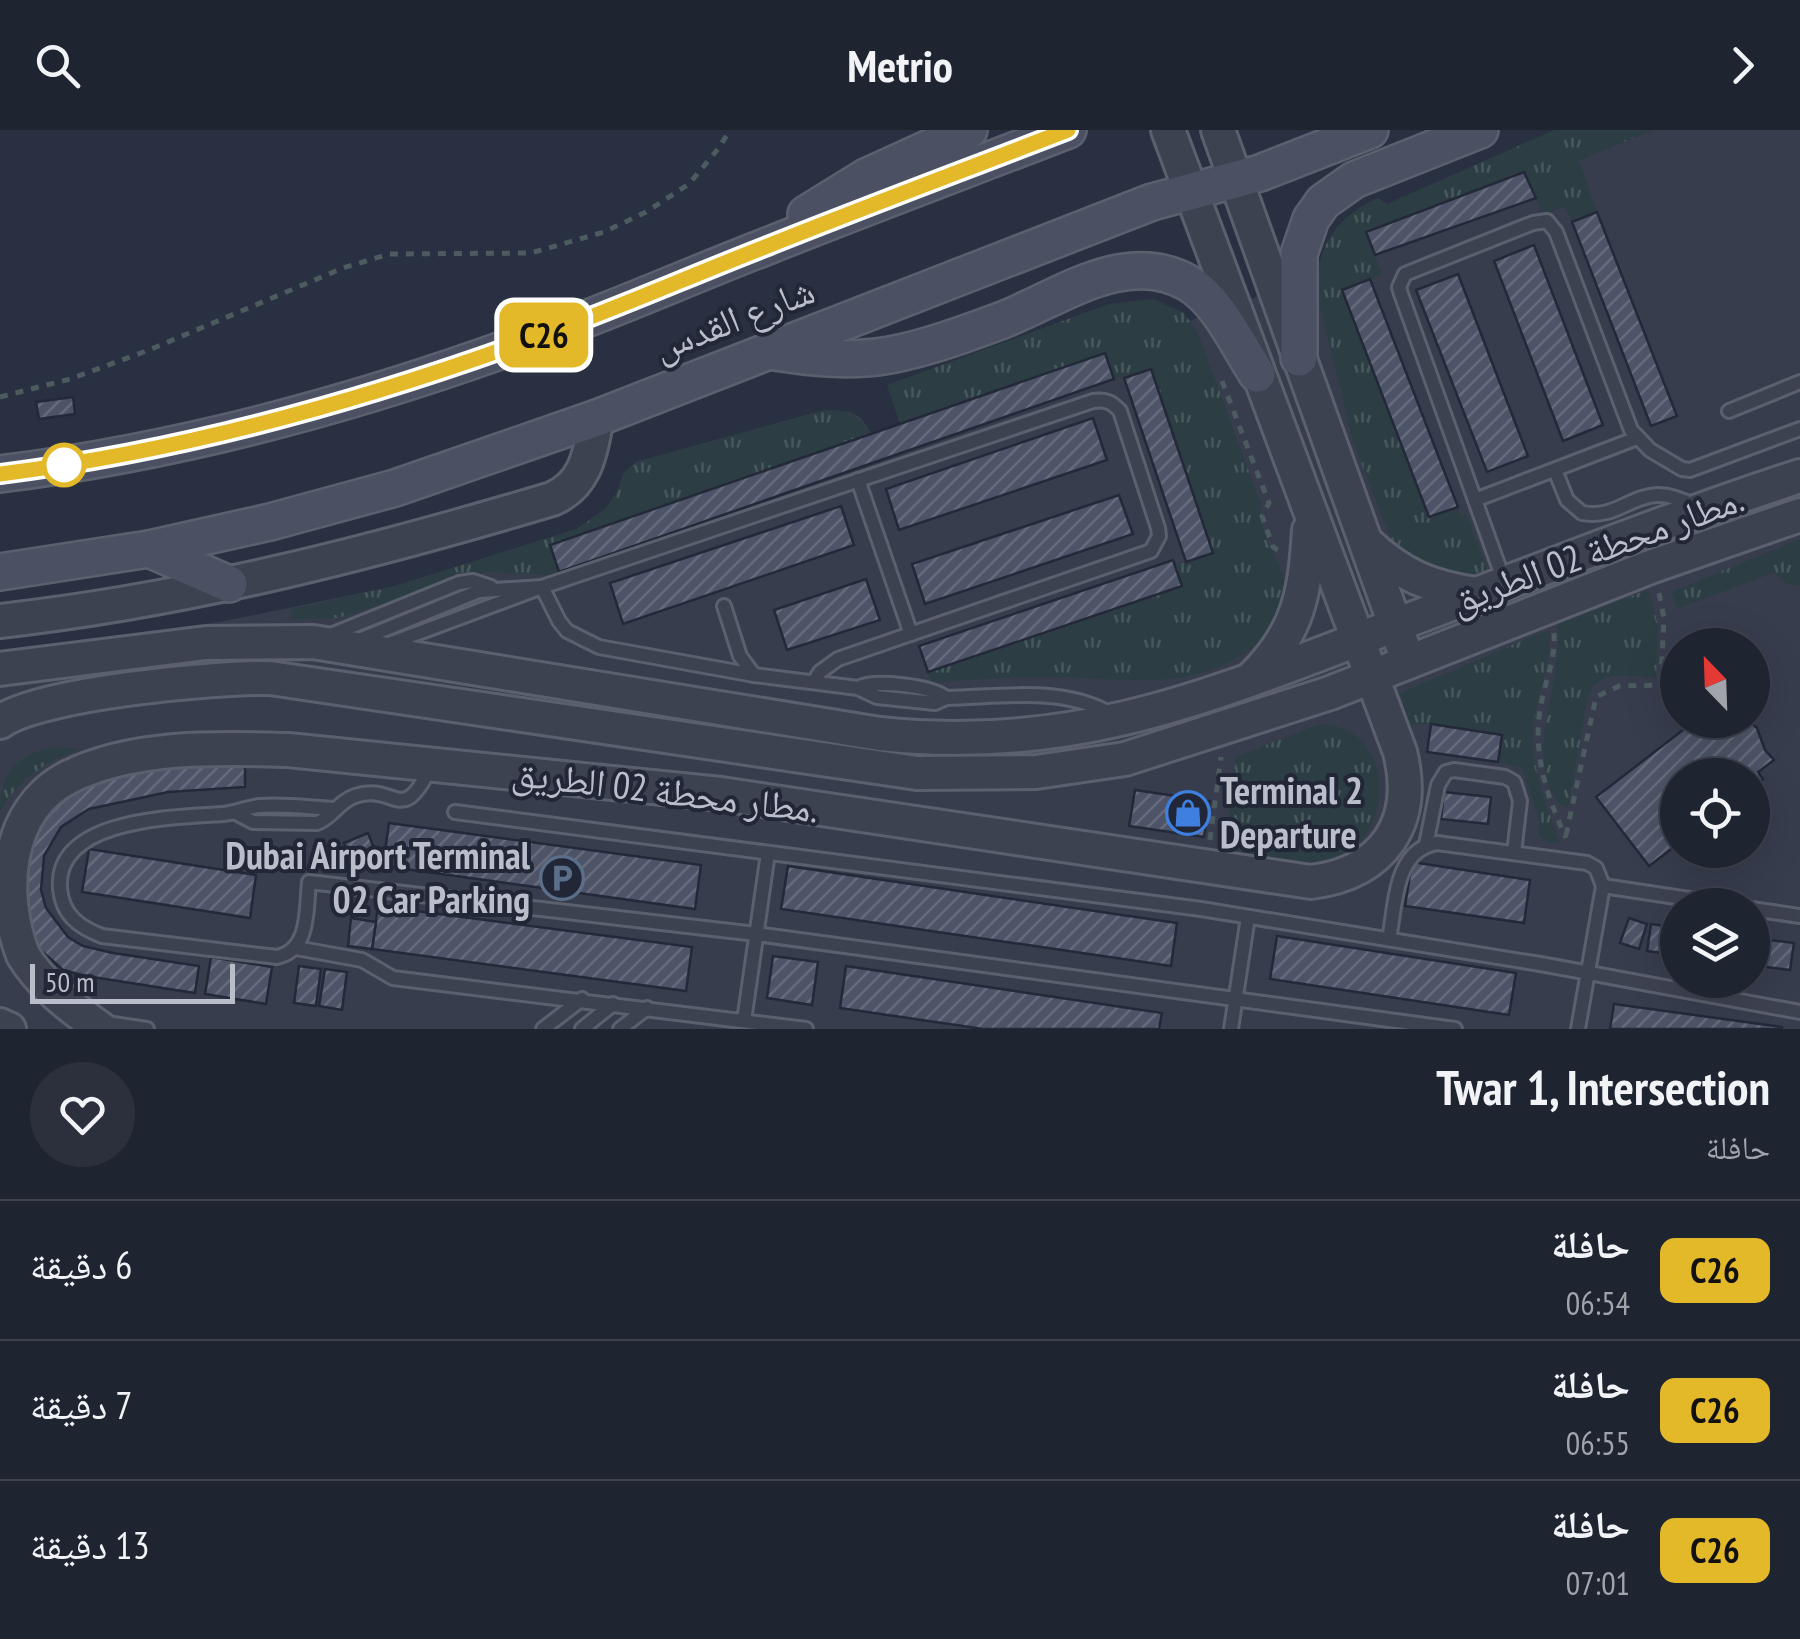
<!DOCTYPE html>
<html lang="ar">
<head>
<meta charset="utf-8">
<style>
  :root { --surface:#1f2431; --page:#2c303d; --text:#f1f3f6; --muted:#a1a4ab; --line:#3c414d }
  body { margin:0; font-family:"PT Sans Narrow","Noto Naskh Arabic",sans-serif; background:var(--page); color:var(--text); direction:rtl; height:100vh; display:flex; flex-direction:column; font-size:38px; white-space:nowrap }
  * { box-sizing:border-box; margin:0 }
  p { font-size:32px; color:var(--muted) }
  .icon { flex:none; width:55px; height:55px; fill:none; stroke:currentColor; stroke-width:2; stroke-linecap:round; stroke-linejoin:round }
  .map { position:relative; height:899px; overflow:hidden; direction:ltr }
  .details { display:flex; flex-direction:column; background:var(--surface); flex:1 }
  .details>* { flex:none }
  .badge { padding:0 20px; border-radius:15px; font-size:35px; line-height:65px }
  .needle { width:65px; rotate:337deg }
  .controls { position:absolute; left:1660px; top:498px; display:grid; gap:20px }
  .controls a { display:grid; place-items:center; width:110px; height:110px; border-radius:50%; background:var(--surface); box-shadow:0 10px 40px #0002,0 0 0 2px var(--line); font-size:50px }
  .scale { position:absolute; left:30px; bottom:25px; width:205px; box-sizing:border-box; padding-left:10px; border:5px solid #babecb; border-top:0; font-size:28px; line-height:35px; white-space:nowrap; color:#babecb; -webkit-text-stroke:8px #212736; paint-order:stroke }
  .map>.badge { position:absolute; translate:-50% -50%; box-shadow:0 0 0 5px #fff }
  .round { display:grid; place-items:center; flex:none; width:105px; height:105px; border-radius:52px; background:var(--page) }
  .overview { display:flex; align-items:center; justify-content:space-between; height:170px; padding:0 30px }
  h1 { font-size:48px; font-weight:700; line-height:75px }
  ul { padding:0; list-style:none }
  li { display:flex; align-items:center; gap:30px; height:140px; padding:0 30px; border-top:2px solid var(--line) }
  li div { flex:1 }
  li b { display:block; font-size:38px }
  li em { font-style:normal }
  li .badge { min-width:110px; font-weight:700; text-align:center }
  header { display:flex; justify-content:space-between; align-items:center; height:130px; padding:0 30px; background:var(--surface); font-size:45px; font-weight:700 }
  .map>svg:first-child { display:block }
  .airport { fill:#373d4d; fill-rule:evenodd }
  .grass { fill:url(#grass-tufts) }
  .building { fill:url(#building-hatch); stroke:#232938; stroke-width:2.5 }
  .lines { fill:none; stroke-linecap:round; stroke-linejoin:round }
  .service-casing { stroke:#5b606e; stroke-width:18 }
  .tertiary-casing { stroke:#5b606e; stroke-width:38 }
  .secondary-casing { stroke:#5b606e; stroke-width:40 }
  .path { stroke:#4b5b60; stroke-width:5; stroke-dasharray:8 8; stroke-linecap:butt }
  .service { stroke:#3d4251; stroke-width:12 }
  .tertiary { stroke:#3d4251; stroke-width:32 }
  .secondary { stroke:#4b5163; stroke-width:35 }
  .line-casing { stroke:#fff; stroke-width:22 }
  .line { stroke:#e4b929; stroke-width:15 }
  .stop-dot { fill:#fff; stroke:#e4b929; stroke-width:5 }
  .labels { text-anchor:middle; stroke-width:8; stroke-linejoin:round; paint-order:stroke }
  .street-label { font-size:38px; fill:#babecb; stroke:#212736 }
  .poi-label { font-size:38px; font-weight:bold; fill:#babecb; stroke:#212736; text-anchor:start }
</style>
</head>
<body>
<header><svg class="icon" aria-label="forward" viewBox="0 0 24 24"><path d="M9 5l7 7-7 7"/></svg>Metrio<svg class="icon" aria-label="search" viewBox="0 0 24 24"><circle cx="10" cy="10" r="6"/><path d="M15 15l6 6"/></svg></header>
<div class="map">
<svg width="1800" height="899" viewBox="0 0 1800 899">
  <defs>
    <pattern id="grass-tufts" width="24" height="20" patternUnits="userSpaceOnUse" patternTransform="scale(2.5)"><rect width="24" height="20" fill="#2c3e43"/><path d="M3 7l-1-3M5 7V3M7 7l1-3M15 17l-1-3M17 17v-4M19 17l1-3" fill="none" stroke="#48585d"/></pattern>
    <pattern id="building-hatch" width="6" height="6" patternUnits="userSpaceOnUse" patternTransform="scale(2.5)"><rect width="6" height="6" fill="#4d5467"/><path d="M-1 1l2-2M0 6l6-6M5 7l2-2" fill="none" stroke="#656b7b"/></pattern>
  </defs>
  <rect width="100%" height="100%" fill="#293041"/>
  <!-- airport -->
  <path class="airport" d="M1652,0H1800V899H0V522L225,491L395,456L577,399L605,379L616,364L624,343L636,332L825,280L850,282L861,288L872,304L1374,125L1366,102L1524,42L1543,85L1565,76L1573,92L1579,30ZM1678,515H1752V590H1678ZM1678,645H1752V720H1678ZM1678,775H1752V850H1678Z"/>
  <!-- grass -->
  <g class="grass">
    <path d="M1554,0H1652L1579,30L1597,82L1572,92L1565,76L1543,85L1524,43L1367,102L1382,145L1343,160L1429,387L1458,377L1461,385L1466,383L1489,443L1476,448L1446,450L1394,417L1353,312L1317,166C1316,116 1334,89 1378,68L1387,74Z"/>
    <path d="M1153,169L1184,183L1198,203L1261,374C1255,409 1290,433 1284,468C1281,489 1269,506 1252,518C1191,565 1117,547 1046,547C1008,547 969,550 931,553L928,542L1181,456L1175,436L1213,422L1151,239L1114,249L1104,223L900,294L887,255L1109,174Z"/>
    <path d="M825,280C848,279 859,285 871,304L551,415L559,442L547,445L487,442L338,488L291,490L292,479L395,456L577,399L605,379L616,364L624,343L636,332Z"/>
    <polygon points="1800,409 1800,456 1787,454 1773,443 1677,479 1671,462"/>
    <path d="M1649,459L1658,496L1656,548C1630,547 1597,537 1588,568L1568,678L1560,675C1520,628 1565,549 1557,495Z"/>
    <path d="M1550,499C1552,531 1539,560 1534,591C1528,635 1546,673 1560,713L1547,712L1538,704L1539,691L1522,638L1498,632L1502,605L1431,594L1409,595L1400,563Z"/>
    <path d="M1319,594C1399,594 1399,717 1324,732C1292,738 1256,726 1224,720L1236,627Z"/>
    <path d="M54,617L81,619C46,631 18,649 0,682C0,642 14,626 54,617Z"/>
  </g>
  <!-- building -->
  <g class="building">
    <polygon points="1524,42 1536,68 1375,125 1366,102"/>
    <polygon points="1597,82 1677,286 1651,296 1572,92"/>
    <polygon points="1534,115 1603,295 1563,311 1494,131"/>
    <polygon points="1458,144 1528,326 1487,342 1416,160"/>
    <polygon points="1370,149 1458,377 1429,387 1342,160"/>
    <polygon points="1105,223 1114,249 559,442 550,415"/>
    <polygon points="1151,239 1213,423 1186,432 1124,248"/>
    <polygon points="73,267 75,284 39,289 36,272"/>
    <polygon points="1093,288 1107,330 899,400 886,359"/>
    <polygon points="1119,365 1133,404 925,474 912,434"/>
    <polygon points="841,376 854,415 623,494 610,453"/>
    <polygon points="1173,430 1182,456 928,542 919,516"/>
    <polygon points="866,449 880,490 787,520 774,480"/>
    <polygon points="1696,590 1749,591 1757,598 1765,620 1774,630 1758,642 1763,649 1752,657 1752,645 1678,645 1678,714 1649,736 1596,667"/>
    <polygon points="1431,594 1502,605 1498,632 1427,622"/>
    <polygon points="245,630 245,657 168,662 89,679 61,697 44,726 41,760 46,778 68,807 83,816 113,823 199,836 195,863 86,846 63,840 36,816 14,732 52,668 122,641"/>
    <polygon points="1135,660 1210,671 1204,707 1129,696"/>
    <polygon points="1444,662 1491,667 1488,694 1441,689"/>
    <polygon points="389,693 701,735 695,779 383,736"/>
    <polygon points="368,703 377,726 352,735 344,713"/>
    <polygon points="89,719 256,745 250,788 82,762"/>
    <polygon points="1412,732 1530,750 1524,793 1405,776"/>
    <polygon points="788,736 1177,793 1171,836 781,779"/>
    <polygon points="378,776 692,817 686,861 372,819"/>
    <polygon points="351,788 376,792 372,819 348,816"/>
    <polygon points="1629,788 1647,794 1639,819 1620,813"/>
    <polygon points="1651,794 1678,798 1678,825 1647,821"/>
    <polygon points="1277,806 1516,843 1509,885 1270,849"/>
    <polygon points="1752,808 1794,813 1790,840 1752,835"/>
    <polygon points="773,826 818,832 812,875 767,868"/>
    <polygon points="211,827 272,837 266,874 205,864"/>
    <polygon points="299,836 321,839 316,876 294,873"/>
    <polygon points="846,836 1162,883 1159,899 983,899 840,878"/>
    <polygon points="325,839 347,842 342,880 319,876"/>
    <polygon points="1614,874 1782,897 1782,899 1610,899"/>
  </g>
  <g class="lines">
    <!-- service casing -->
    <g class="service-casing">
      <g id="service">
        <polyline points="1729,281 1800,252"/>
        <path d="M1555,340L1567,370L1582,383C1629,391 1637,344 1696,377"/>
        <polyline points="858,350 911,504"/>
        <polyline points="1475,370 1637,308"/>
        <polyline points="1504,451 1401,164 1399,157 1405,144 1533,93 1547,91 1556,102 1631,300 1650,320 1682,339 1690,340 1800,299"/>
        <polyline points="724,476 740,526 754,545"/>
        <polyline points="328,506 459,453 473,451 491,457"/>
        <path d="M359,510L479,461L542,457L559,491L567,501L599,517L754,545L858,558L877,567L935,573L946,568C1000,567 1060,556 1109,583"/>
        <path d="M386,515L542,457L1093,271C1105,269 1112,272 1120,281L1158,398L1159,406L1151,421L838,529L820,542L814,552"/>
        <path d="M858,558C874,549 933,556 946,568"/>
        <path d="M336,679C312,678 285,674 260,676C247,677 236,683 223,684C176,687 55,688 60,758C62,785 79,797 102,806L277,827C310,820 306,780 309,752L756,804L1455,899"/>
        <polyline points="455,682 1201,779 1546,835 1800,882"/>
        <path d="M236,683L253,692L317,693C332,688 339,671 355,666C396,652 401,699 431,636"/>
        <polyline points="1426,715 1438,655 1446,642 1454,640 1505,647 1514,652 1520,671 1514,723"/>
        <polyline points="1603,756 1729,775"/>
        <polyline points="1752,779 1800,786"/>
        <path d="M1389,809C1396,774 1394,720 1437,713L1587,733L1596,738L1603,756L1578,899"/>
        <polyline points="296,818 362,830 393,848 806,899"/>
        <polyline points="744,891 768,723"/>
        <polyline points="100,892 147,899"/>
        <polyline points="543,899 582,869"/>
        <polyline points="582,899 613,874"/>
        <polyline points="620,899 647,878"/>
        <polyline points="1231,899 1248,787"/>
      </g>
    </g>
    <!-- tertiary casing -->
    <g class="tertiary-casing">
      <g id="tertiary">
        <polyline points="1218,0 1402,514"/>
        <path d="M1367,413C1400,445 1432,458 1477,464"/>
        <path d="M0,491C188,470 371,423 552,369C587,354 590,322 597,288"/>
        <path d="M0,539L206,513L313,512L880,604C1081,625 1219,562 1401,493C1533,443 1665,390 1800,346"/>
        <path d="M1251,549C1299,503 1305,463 1309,400"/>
        <path d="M0,592C40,563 216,547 270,548L917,643L1036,642L1125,629L1330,563L1650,437L1800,385"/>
        <polyline points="0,895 9,899"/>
        <path d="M101,899C73,879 41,855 23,825C0,765 4,680 69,647C134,615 218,618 288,620L721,664L1311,752C1383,743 1418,693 1400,622L1168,0"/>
      </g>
    </g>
    <!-- secondary casing -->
    <g class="secondary-casing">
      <g id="secondary">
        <polyline points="806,84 866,47 969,0"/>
        <path d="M775,222C814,228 851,232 890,225C927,218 965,204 1000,191C1058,169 1125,117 1188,153C1218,170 1238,215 1257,244"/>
        <polyline points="1299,228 1299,124 1311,89 1323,72 1354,50 1480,0"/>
        <path d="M0,344C184,321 366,271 541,206C616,179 690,146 765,117C865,77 967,39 1068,0"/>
        <polyline points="149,419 229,454"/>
        <polyline points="0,442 149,419 270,392 395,358 597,288 1152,72 1260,43 1370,0"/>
      </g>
    </g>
    <!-- path -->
    <g class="path">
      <polyline points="1222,251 1269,373 1262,386 1273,417 1278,420"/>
      <polyline points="0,267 70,249 149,220 343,138 389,124 531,123 604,102 646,82 689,54 718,19 730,0"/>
      <polyline points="1659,463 1664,489 1661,548 1664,555 1678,561"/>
      <path d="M1554,503C1556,530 1544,553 1540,580C1533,626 1547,666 1566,708"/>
      <polyline points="1566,705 1596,567 1619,556 1664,555"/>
      <polyline points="1210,710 1221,627"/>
    </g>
    <!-- service -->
    <use href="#service" class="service"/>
    <!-- tertiary -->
    <use href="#tertiary" class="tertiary"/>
    <!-- secondary -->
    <use href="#secondary" class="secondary"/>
  </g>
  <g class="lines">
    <!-- line casing -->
    <g class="line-casing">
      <path id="line" d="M0,344C184,321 366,270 540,206C616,179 690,146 765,117C865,77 967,39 1068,0"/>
    </g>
    <!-- line -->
    <use href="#line" class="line"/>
  </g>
  <!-- icons -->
  <defs>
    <g id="shop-ring" transform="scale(2.25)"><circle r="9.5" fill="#212736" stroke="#3f7fe0" stroke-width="1.5"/><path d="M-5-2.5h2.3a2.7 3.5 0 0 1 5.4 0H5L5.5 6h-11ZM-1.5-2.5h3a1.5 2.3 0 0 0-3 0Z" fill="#3f7fe0"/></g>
    <g id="parking-ring" transform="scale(2.25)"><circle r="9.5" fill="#212736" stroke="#5c6f8a" stroke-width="1.5"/><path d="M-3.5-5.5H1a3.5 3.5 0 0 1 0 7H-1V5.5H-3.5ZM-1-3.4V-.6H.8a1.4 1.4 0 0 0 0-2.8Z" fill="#5c6f8a"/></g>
  </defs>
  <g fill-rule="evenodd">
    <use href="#shop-ring" x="1188" y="683"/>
    <use href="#parking-ring" x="562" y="748"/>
  </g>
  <!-- markers -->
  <circle class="stop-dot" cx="64" cy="335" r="20"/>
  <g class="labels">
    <!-- street labels -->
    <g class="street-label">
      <text transform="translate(734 189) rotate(-21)" y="13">شارع القدس</text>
      <text transform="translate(1597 420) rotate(-20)" y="13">مطار محطة 02 الطريق.</text>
      <text transform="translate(665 661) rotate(7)" y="13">مطار محطة 02 الطريق.</text>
    </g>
    <!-- poi labels -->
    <g class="poi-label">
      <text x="1220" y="674">Terminal 2<tspan x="1220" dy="44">Departure</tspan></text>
      <text x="530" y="739" text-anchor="end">Dubai Airport Terminal<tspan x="530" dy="44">02 Car Parking</tspan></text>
    </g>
  </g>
</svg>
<div class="controls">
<a><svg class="needle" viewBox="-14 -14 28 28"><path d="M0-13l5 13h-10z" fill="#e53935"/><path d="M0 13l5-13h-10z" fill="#a1a4ab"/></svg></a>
<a><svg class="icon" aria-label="locate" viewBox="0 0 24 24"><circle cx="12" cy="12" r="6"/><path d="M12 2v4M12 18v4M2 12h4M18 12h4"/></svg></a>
<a><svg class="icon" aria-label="layers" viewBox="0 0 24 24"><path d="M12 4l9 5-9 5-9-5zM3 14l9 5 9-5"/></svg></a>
</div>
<div class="scale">50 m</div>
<b class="badge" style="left:544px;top:205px;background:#e4b929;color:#111">C26</b>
</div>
<section class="details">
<div class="overview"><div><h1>Twar 1, Intersection</h1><p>حافلة</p></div><a class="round"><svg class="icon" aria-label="heart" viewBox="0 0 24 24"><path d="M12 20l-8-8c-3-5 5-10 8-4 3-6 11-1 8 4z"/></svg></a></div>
<ul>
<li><span class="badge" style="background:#e4b929;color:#111">C26</span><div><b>حافلة</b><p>06:54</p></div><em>6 دقيقة</em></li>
<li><span class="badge" style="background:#e4b929;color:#111">C26</span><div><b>حافلة</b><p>06:55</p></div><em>7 دقيقة</em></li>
<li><span class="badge" style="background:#e4b929;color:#111">C26</span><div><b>حافلة</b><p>07:01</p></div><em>13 دقيقة</em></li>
</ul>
</section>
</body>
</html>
